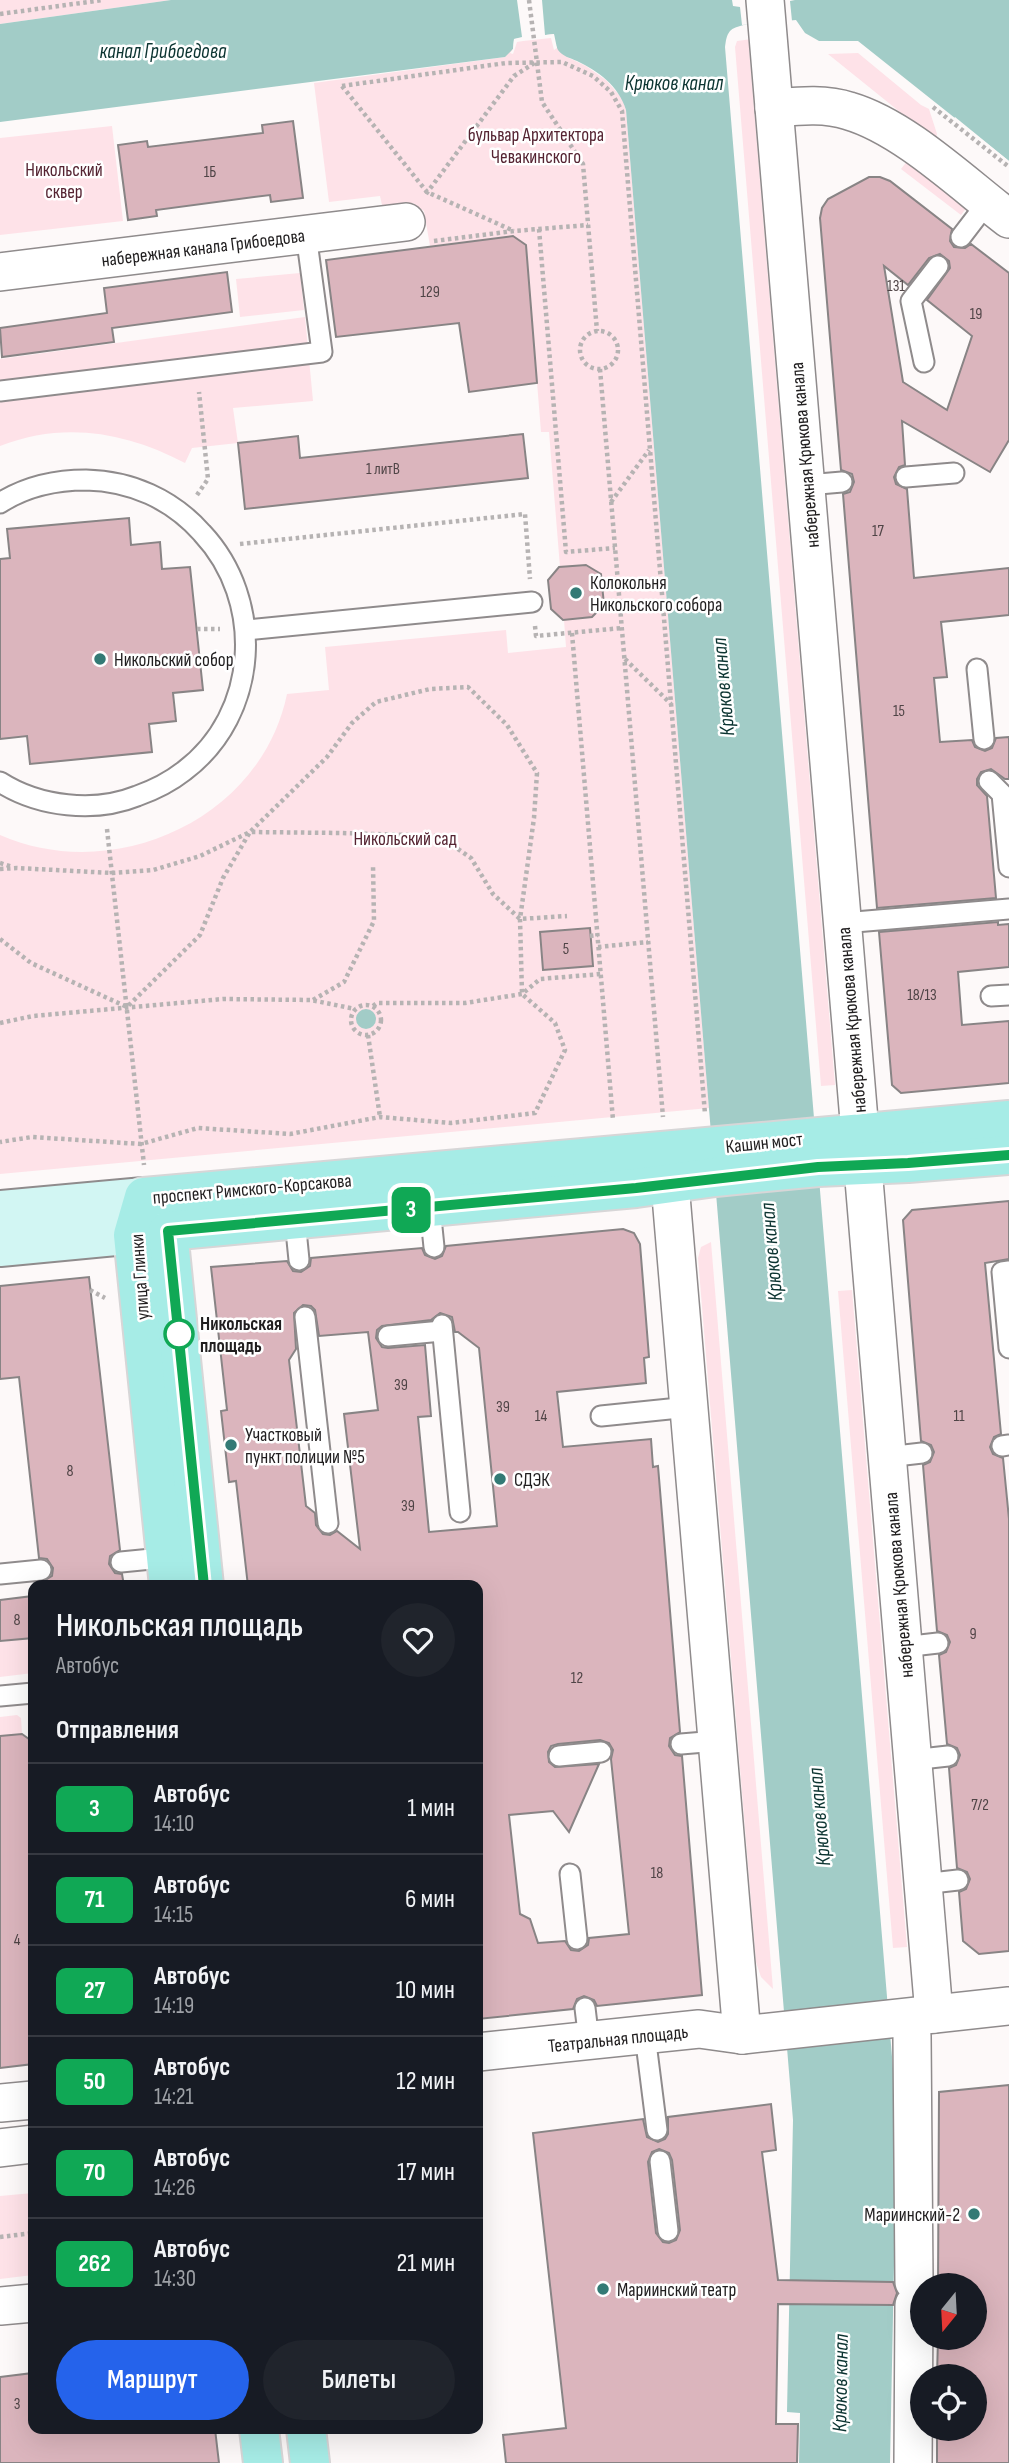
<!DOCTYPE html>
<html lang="ru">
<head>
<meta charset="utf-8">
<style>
  :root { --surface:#171b24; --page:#20242c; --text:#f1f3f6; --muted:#9ea1a6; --line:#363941; --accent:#2563eb }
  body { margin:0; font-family:"Sofia Sans Condensed",sans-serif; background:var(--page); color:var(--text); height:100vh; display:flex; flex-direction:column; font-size:26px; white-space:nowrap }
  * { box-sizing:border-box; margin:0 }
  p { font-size:23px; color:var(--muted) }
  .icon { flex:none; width:38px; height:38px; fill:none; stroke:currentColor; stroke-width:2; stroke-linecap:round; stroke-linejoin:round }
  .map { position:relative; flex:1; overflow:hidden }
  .panel { position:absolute; left:28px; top:1580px; width:455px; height:854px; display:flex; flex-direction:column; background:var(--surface); border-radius:14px; box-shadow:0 7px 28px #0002 }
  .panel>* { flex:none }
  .badge { padding:0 14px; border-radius:10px; font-size:24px; line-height:46px }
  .needle { width:46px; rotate:198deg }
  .tools { position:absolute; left:910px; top:2273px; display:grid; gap:14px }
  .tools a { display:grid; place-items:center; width:77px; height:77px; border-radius:50%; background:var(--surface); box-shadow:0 7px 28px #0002; font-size:35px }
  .map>.badge { position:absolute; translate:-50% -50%; box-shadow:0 0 0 4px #fff }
  h2 { padding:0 28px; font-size:26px; line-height:63px }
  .round { display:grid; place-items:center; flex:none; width:74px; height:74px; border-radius:37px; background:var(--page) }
  .summary { display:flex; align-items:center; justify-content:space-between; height:119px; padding:0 28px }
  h1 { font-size:33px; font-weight:600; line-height:52px }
  .cta { display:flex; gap:14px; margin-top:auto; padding:14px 28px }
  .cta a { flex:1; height:80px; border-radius:42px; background:var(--accent); color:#fff; font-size:28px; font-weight:600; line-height:80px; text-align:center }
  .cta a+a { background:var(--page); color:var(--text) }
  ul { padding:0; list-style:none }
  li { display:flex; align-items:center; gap:21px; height:91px; padding:0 28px; border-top:2px solid var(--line) }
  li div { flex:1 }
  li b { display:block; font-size:26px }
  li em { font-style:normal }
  li .badge { min-width:77px; font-weight:700; text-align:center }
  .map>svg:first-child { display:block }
  .green { fill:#fee2e8; fill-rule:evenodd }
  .water { fill:#a2ccc7 }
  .pier { fill:#fdf9f9 }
  .building { fill:#dbb5bd; stroke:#888485; stroke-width:2; fill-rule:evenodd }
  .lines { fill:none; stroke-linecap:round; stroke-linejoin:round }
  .lane-casing { stroke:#8f8b8c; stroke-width:23 }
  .street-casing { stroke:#8f8b8c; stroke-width:40 }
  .secondary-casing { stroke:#8f8b8c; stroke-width:42 }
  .primary-casing { stroke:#d7d6d7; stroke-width:42 }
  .path { stroke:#b6b3b3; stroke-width:4.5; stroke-dasharray:3.5 3.5; stroke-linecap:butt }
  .lane { stroke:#fff; stroke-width:19 }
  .street { stroke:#fff; stroke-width:37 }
  .secondary { stroke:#d2f6f3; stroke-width:38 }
  .primary { stroke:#a6ece6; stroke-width:38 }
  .line-casing { stroke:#fff; stroke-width:16 }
  .line { stroke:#10a855; stroke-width:10 }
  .poi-dot { fill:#337a75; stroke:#fff; stroke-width:2.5 }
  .stop-dot { fill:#fff; stroke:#10a855; stroke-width:3.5 }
  .labels { text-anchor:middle; stroke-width:5; stroke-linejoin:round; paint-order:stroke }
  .number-label { font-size:16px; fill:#4f4446 }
  .park-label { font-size:19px; fill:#552432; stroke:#fff }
  .street-label { font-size:19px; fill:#201e1f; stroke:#fff }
  .poi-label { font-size:19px; fill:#201e1f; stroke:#fff; text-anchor:start }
  .stop-label { font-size:19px; font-weight:bold; fill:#201e1f; stroke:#fff; text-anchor:start }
  .water-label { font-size:21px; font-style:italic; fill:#0c3431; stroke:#fff }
</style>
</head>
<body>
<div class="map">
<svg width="1009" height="2463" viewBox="0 0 1009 2463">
  <rect width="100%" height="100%" fill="#fdf9f9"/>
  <!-- green -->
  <g class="green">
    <polygon points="0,0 171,0 0,24"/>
    <path d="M554,34L565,56L586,66L606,80L622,98L626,110L709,1108L0,1174V835C114,885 261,820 287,694L329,690L325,647L506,630L508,653L566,647L564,620L592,617L604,605L560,567L549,432H541L526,245L513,236L430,246L424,211L413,203L382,205L380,196L329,202L314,83L505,57L514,44V39ZM590,928L593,966L543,970Z"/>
    <polygon points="752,39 749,48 835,1085 821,1086 735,47 737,41"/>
    <polygon points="858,53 921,105 929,109 937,134 936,138 931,137 828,54"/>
    <polygon points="112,126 123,221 0,235 0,138"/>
    <polygon points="908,160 967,207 961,215 901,169"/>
    <polygon points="300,273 304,310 240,317 236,279"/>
    <path d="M305,317L313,401L233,408L238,443L192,448L185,463C126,432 64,421 0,446V359Z"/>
    <polygon points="711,1242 773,1989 761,1977 756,1962 698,1258 701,1247"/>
    <polygon points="852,1290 907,1947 893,1948 838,1291"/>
    <polygon points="33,1638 33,1673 0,1677 0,1642"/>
    <polygon points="17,1715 21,1718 22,1734 0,1736 0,1717"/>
    <polygon points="33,2193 33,2275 0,2279 0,2196"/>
  </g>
  <!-- water -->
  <g class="water">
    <path d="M171,0H1009V161L858,41H819L805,33L796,20C782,22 740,21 730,31C726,36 726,41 725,47L897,2117L890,2463H799L800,2413L787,2412L793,2120L626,110C619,86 598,71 577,61C570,58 562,56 558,50C555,45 554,39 554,34L514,39L513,49L505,57L0,122V24Z"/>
    <circle cx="366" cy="1019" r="10"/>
  </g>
  <!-- pier -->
  <g class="pier">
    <polygon points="517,0 542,0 545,35 554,34 557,48 554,50 551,38 523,41 517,42 513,54 510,53 513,49 514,39 522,37"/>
    <polygon points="732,0 795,0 790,1 792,21 742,25 740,7 733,6"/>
    <polygon points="955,117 1009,161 1009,164 953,120"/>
  </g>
  <!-- building -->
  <g class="building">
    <polygon points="293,121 303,198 271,202 270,195 156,210 157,216 128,220 118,145 147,141 148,147 263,133 262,125"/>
    <path d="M869,177H880L890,181L952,229L950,241L954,247L965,248L971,244L1009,273V440L990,472L902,421L905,465L899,467L894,477L896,484L907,489L914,578L1009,568V615L941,622L947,677L934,678L940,742L972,740L975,747L985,751L992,748L996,738L1009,737V779H1005L991,769L981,772L977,779V785L987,796L996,898L877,908L843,494L850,492L854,482L852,474L841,470L820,218L822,208L828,199ZM940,254L949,261L950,268L927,300L972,336L947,410L903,382L884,266L908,285L929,258Z"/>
    <polygon points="513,236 526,245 537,383 469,392 459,323 336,337 326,260"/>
    <polygon points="227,272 232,312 112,328 114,342 2,357 0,328 107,313 104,288"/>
    <polygon points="523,434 528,478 245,509 238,443 298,436 300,458"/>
    <polygon points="129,518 131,545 160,542 162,569 190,567 203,690 173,693 176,721 149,724 152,752 30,764 27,736 0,739 0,559 10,558 7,529"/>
    <polygon points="586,565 601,574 604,605 592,617 563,620 551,609 548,580 559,567"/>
    <polygon points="998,922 998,925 1009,924 1009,967 958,972 962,1025 1009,1021 1009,1083 901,1093 892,1085 879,932"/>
    <polygon points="590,928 593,966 543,970 540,932"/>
    <polygon points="1009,1201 1009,1259 985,1263 1001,1434 994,1437 990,1447 993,1454 1003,1458 1009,1519 1009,1951 979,1954 963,1941 959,1892 966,1889 970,1879 967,1872 957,1868 949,1768 956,1765 960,1755 957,1748 947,1744 939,1655 946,1652 950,1642 947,1635 937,1631 923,1465 930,1462 934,1452 931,1445 921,1441 903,1220 912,1210"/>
    <path d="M623,1229L634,1233L640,1244L649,1357L644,1358L646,1383L557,1392L563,1447L651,1439L653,1467L658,1466L680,1732L670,1738L669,1746L675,1755L682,1756L702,1995L597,2006L594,2000L584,1996L577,1999L573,2009L478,2019V1586H248L236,1481L229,1482L221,1411L227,1410L211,1267L287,1261L293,1271L301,1272L310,1266L311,1258L422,1248L425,1255L435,1259L442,1256L446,1246ZM303,1305L311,1306L315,1310L319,1336L368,1332L378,1410L344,1414L360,1549L337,1531L330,1535L323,1534L316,1525L315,1513L306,1506L289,1360L296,1349L294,1313ZM440,1313L452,1317L455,1332H458L479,1348L497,1526L429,1532L418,1417L431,1416L425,1345L388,1348L382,1347L376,1338L377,1330L382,1326L431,1320ZM600,1740L609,1743L613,1750L611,1759L629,1934L589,1938L588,1945L579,1951L571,1950L565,1941L538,1943L530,1919L520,1914L509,1815L553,1811L569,1832L599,1764L555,1767L549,1762L548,1752L551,1746L558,1744Z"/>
    <polygon points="89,1277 120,1550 110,1556 109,1564 115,1573 122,1574 124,1586 42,1586 42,1582 52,1576 53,1568 47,1559 39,1558 19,1377 0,1379 0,1286"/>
    <polygon points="33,1596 33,1638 0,1641 0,1600"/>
    <polygon points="22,1734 33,1742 33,2064 0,2068 0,1736"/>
    <polygon points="1009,2085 1009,2463 937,2463 937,2429 975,2429 975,2376 937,2376 938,2338 975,2338 975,2286 938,2286 939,2092"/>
    <path d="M771,2104L776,2150L762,2152L778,2280L893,2282L897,2293L893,2305L778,2304L776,2424H798L797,2463H506L503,2435L566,2428L533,2133L643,2119L647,2137L658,2142L665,2139L668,2134V2117ZM659,2149L669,2153L672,2160L680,2230L676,2240L669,2243L663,2242L656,2233L648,2162L652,2152Z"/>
    <polygon points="33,2373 33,2429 215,2429 219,2463 0,2463 0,2377"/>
  </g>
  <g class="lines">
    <!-- lane casing -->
    <g class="lane-casing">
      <g id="lane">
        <polyline points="961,237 987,203"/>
        <polyline points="924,362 911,301 938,266"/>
        <polyline points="0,391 322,352 306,234"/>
        <polyline points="906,477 954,473"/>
        <polyline points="807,485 842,482"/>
        <path d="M0,503C25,487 56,480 86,480C131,481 172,499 202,533C265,600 260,714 184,771C170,782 154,790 137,796C95,813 39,807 0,782"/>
        <polyline points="246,630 532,602"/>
        <polyline points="977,669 984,739"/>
        <polyline points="989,781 1002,794 1009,867"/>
        <polyline points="843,923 1009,909"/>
        <polyline points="991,996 1009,995"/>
        <polyline points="430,1208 434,1247"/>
        <polyline points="295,1220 299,1260"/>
        <polyline points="1009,1271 1002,1272 1009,1348"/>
        <polyline points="305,1317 328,1523"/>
        <polyline points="442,1325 460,1512"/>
        <polyline points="388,1336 442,1331"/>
        <polyline points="601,1416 689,1407"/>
        <polyline points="1002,1446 1009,1445"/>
        <polyline points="887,1457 922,1453"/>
        <polyline points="121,1562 172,1557"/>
        <polyline points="0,1574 41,1570"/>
        <polyline points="903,1647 938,1643"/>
        <polyline points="0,1696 33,1693"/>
        <polyline points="681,1744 717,1741"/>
        <polyline points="559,1756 601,1752"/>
        <polyline points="912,1760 948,1756"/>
        <polyline points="570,1874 577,1939"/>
        <polyline points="923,1884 958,1880"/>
        <polyline points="585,2008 589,2041"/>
        <polyline points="645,2035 657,2130"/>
        <polyline points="660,2161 668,2231"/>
      </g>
    </g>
    <!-- street casing -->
    <g class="street-casing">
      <g id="street">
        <polyline points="765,0 934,2014"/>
        <path d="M774,108C798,106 825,103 849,111C904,127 963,184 1009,219"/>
        <polyline points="0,272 406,222"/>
        <polyline points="670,1184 742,2035"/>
        <polyline points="912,2036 914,2282"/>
        <polyline points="478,2052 699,2029 742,2035 1009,2006"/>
        <polyline points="0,2103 33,2100"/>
        <polyline points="0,2148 33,2144"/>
        <polyline points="0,2306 33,2303"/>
        <polyline points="913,2463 914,2305"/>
      </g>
    </g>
    <!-- secondary casing -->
    <g class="secondary-casing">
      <polyline id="secondary" points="0,1210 144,1197 168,1231 0,1247"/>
    </g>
    <!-- primary casing -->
    <g class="primary-casing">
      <g id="primary">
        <polyline points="169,1586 133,1235 144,1197 1009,1120"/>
        <polyline points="204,1586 168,1231 636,1188 715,1177 818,1167 908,1163 1009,1155"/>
        <polyline points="259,2429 263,2463"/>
        <polyline points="306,2429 310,2463"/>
      </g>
    </g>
    <!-- path -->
    <g class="path">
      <polyline points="529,0 542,102 583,164 597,331"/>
      <polyline points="0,14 103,0"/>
      <polyline points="342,86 506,63 562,62 593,76 611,92 622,111 705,1114"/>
      <polyline points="342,86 427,192 514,231"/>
      <polyline points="933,107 1009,167"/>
      <polyline points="426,194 514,76 536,62"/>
      <polyline points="539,229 566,552 615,548"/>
      <polyline points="434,241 514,231 588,225"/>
      <circle cx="599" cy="350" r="19"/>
      <polyline points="600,369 663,1117"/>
      <polyline points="197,495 208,479 199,392"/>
      <polyline points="611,502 649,450"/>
      <polyline points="240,544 525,514 530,579"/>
      <polyline points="618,586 661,582"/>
      <polyline points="535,626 536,636 622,628"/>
      <polyline points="197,629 220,629"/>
      <polyline points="572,633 613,1120"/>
      <polyline points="625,659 671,704"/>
      <polyline points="107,829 144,1165"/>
      <polyline points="0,863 13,867"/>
      <polyline points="0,869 17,868 112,873 153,870 200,856 250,832 327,757 352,723 376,702 430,689 468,687 507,725 537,773 534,818 520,919 522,994 555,1023 565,1050 535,1113 451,1123 380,1117 290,1134 198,1128 141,1144 32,1137 0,1142"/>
      <polyline points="590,936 598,935"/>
      <polyline points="0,939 31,963 127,1007 200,935 223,878 250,832 342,833 439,836 471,858 493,894 520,919 567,916"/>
      <polyline points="598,947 648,942"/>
      <polyline points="313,1000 344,982 374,921 373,865"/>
      <circle cx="366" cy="1020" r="15"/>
      <polyline points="373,1006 377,1003 465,1003 522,994 540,979 601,974"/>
      <polyline points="0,1023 33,1016 223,999 311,1000 355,1009"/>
      <polyline points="368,1035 380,1117"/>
      <polyline points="90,1290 105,1298"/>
      <polyline points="0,2237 33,2233"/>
    </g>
    <!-- lane -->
    <use href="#lane" class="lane"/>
    <!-- street -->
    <use href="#street" class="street"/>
    <!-- secondary -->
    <use href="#secondary" class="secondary"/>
    <!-- primary -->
    <use href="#primary" class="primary"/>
  </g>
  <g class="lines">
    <!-- line casing -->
    <g class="line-casing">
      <polyline id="line" points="204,1586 168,1231 636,1188 818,1167 908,1163 1009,1155"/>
    </g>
    <!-- line -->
    <use href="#line" class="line"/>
  </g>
  <!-- markers -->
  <g class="poi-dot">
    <circle cx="576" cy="593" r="7"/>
    <circle cx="100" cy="659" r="7"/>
    <circle cx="231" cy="1445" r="7"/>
    <circle cx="500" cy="1479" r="7"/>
    <circle cx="974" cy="2214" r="7"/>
    <circle cx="603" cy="2289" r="7"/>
  </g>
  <circle class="stop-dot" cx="179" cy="1334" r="14"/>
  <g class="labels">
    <!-- number labels -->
    <g class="number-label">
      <text x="210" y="177">1Б</text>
      <text x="896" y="291">131</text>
      <text x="430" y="297">129</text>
      <text x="976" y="319">19</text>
      <text x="383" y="474">1 литВ</text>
      <text x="878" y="536">17</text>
      <text x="899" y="716">15</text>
      <text x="566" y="954">5</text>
      <text x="922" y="1000">18/13</text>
      <text x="401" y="1390">39</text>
      <text x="503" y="1412">39</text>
      <text x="541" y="1421">14</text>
      <text x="959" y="1421">11</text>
      <text x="70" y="1476">8</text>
      <text x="408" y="1511">39</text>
      <text x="17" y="1625">8</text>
      <text x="973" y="1639">9</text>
      <text x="577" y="1683">12</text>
      <text x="980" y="1810">7/2</text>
      <text x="657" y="1878">18</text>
      <text x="17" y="1945">4</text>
      <text x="17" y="2409">3</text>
    </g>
    <!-- park labels -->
    <g class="park-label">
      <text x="536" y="141">бульвар Архитектора<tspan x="536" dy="22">Чевакинского</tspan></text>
      <text x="64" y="176">Никольский<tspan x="64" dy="22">сквер</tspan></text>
      <text x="405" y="845">Никольский сад</text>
    </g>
    <!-- street labels -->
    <g class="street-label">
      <text transform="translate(203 247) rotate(-7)" y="7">набережная канала Грибоедова</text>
      <text transform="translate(804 455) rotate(-95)" y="7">набережная Крюкова канала</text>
      <text transform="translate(851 1020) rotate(-95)" y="7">набережная Крюкова канала</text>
      <text transform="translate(764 1142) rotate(-6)" y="7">Кашин мост</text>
      <text transform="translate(252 1188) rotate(-5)" y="7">проспект Римского-Корсакова</text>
      <text transform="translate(139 1277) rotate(-94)" y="7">улица Глинки</text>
      <text transform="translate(898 1585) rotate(-95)" y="7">набережная Крюкова канала</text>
      <text transform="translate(618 2038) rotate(-6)" y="7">Театральная площадь</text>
    </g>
    <!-- poi labels -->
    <g class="poi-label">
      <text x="590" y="589">Колокольня<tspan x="590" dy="22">Никольского собора</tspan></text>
      <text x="114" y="666">Никольский собор</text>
      <text x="245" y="1441">Участковый<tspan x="245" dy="22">пункт полиции №5</tspan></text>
      <text x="514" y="1486">СДЭК</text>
      <text x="960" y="2221" text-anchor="end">Мариинский-2</text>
      <text x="617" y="2296">Мариинский театр</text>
    </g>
    <!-- stop labels -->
    <g class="stop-label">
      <text x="200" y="1330">Никольская<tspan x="200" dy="22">площадь</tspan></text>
    </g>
    <!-- water labels -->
    <g class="water-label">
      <text x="163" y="58">канал Грибоедова</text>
      <text x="674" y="90">Крюков канал</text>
      <text transform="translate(723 687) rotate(-95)" y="7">Крюков канал</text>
      <text transform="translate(771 1252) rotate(-95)" y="7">Крюков канал</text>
      <text transform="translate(819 1817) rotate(-95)" y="7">Крюков канал</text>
      <text transform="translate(840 2383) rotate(-89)" y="7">Крюков канал</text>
    </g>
  </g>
</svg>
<div class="tools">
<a><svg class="needle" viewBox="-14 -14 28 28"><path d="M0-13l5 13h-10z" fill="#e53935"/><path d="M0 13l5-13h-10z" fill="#9ea1a6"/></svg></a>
<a><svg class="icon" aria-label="locate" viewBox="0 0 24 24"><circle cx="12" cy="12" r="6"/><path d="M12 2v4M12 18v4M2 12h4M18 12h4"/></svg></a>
</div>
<b class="badge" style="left:411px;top:1210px;background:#10a855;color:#fff">3</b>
<section class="panel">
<div class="summary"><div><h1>Никольская площадь</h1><p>Автобус</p></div><a class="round"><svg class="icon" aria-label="heart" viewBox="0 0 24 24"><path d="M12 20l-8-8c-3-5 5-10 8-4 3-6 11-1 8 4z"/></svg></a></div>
<h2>Отправления</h2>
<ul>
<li><span class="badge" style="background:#10a855;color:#fff">3</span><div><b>Автобус</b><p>14:10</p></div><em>1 мин</em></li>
<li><span class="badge" style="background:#10a855;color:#fff">71</span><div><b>Автобус</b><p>14:15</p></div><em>6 мин</em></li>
<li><span class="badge" style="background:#10a855;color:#fff">27</span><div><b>Автобус</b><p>14:19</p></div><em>10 мин</em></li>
<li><span class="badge" style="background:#10a855;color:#fff">50</span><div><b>Автобус</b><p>14:21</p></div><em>12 мин</em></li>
<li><span class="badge" style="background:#10a855;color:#fff">70</span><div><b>Автобус</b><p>14:26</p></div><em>17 мин</em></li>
<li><span class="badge" style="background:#10a855;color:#fff">262</span><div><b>Автобус</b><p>14:30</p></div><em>21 мин</em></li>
</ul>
<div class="cta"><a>Маршрут</a><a>Билеты</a></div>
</section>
</div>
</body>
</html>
